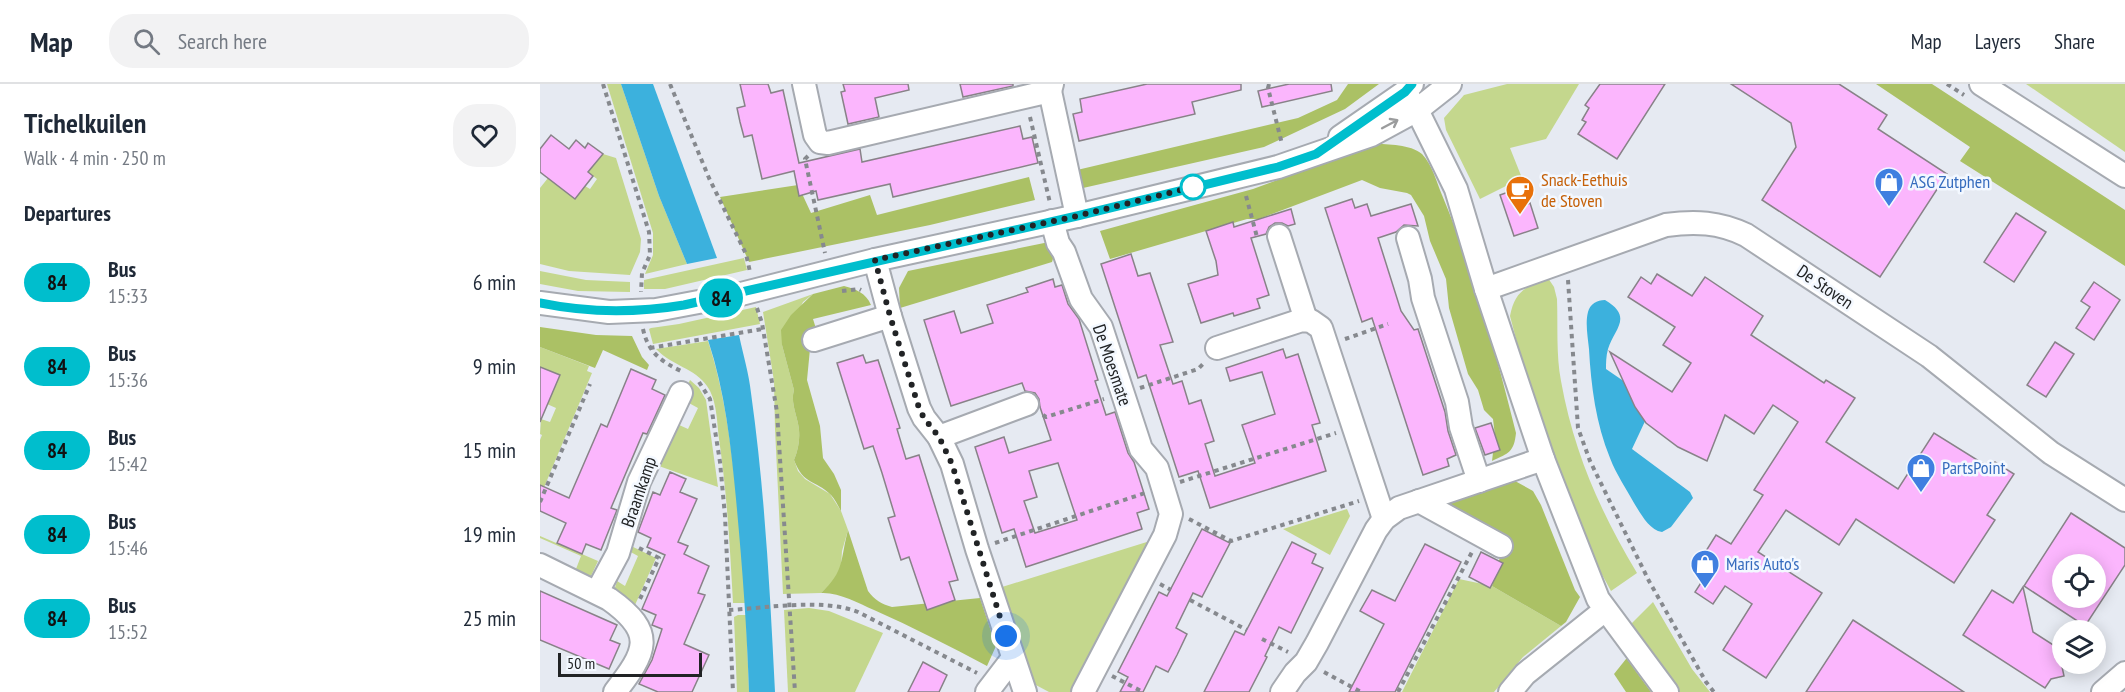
<!DOCTYPE html>
<html lang="en">
<head>
<meta charset="utf-8">
<style>
  :root { --surface:#fff; --page:#f2f2f3; --text:#1f2937; --muted:#747a83; --line:#e0e1e3 }
  body { margin:0; font-family:"PT Sans Narrow",sans-serif; background:var(--page); color:var(--text); height:100vh; display:flex; flex-direction:column; font-size:22px; white-space:nowrap }
  * { box-sizing:border-box; margin:0 }
  p { font-size:20px; color:var(--muted) }
  .icon { flex:none; width:33px; height:33px; fill:none; stroke:currentColor; stroke-width:2; stroke-linecap:round; stroke-linejoin:round }
  .map { position:relative; flex:1; overflow:hidden }
  .panel { display:flex; flex-direction:column; background:var(--surface); width:540px }
  .panel>* { flex:none }
  .badge { padding:0 12px; border-radius:20px; font-size:21px; line-height:39px }
  .tools { position:absolute; left:1512px; top:470px; display:grid; gap:12px }
  .tools a { display:grid; place-items:center; width:54px; height:54px; border-radius:50%; background:var(--surface); box-shadow:0 3px 15px #0003; font-size:30px }
  .scale { position:absolute; left:18px; bottom:15px; width:144px; box-sizing:border-box; padding-left:6px; border:3px solid #212325; border-top:0; font-size:16px; line-height:21px; white-space:nowrap; color:#212325; -webkit-text-stroke:4px #f3f8ff; paint-order:stroke }
  .you { position:absolute; width:30px; height:30px; margin:-15px; border:4px solid #fff; border-radius:50%; background:#1a73e8; box-shadow:0 0 0 9px #1a73e833 }
  .map>.badge { position:absolute; translate:-50% -50%; box-shadow:0 0 0 3px #fff }
  h2 { padding:0 24px; font-size:22px; line-height:54px }
  .round { display:grid; place-items:center; flex:none; width:63px; height:63px; border-radius:24px; background:var(--page) }
  .overview { display:flex; align-items:center; justify-content:space-between; height:102px; padding:0 24px }
  h1 { font-size:28px; font-weight:700; line-height:45px }
  ul { padding:0; list-style:none }
  li { display:flex; align-items:center; gap:18px; height:84px; padding:0 24px }
  li div { flex:1 }
  li b { display:block; font-size:22px }
  li em { font-style:normal }
  li .badge { min-width:66px; font-weight:700; text-align:center }
  header { display:flex; align-items:center; gap:36px; box-sizing:border-box; height:84px; padding:0 30px; background:var(--surface); border-bottom:2px solid var(--line) }
  header strong { font-size:28px }
  nav { display:flex; gap:33px; margin-inline-start:auto; font-size:21px }
  .search { width:420px; height:54px; background:var(--page); display:flex; align-items:center; gap:15px; box-sizing:border-box; padding:0 21px; border-radius:24px; color:var(--muted); font-size:22px }
  main { display:flex; flex:1; min-height:0 }
  .map>svg:first-child { display:block }
  .green { fill:#c4d78d }
  .forest { fill:#abc165 }
  .water { fill:#3cb1dd }
  .building { fill:#fbb6fd; stroke:#888288; stroke-width:1.5; fill-rule:evenodd }
  .lines { fill:none; stroke-linecap:round; stroke-linejoin:round }
  .minor-casing { stroke:#a6aab1; stroke-width:26 }
  .path { stroke:#86898e; stroke-width:4; stroke-dasharray:4.5 4.5; stroke-linecap:butt }
  .minor { stroke:#fff; stroke-width:22 }
  .oneway { stroke:#9b9c9d }
  .line-casing { stroke:#fff; stroke-width:14 }
  .line { stroke:#00becd; stroke-width:9 }
  .walk { stroke:#212325; stroke-width:6; stroke-dasharray:0 10.8 }
  .stop-dot { fill:#fff; stroke:#00becd; stroke-width:3 }
  .labels { text-anchor:middle; stroke-width:5; stroke-linejoin:round; paint-order:stroke }
  .food-label { font-size:18px; fill:#c56008; stroke:#f3f8ff; text-anchor:start }
  .shop-label { font-size:18px; fill:#366cbe; stroke:#f3f8ff; text-anchor:start }
  .street-label { font-size:18px; fill:#212325; stroke:#f3f8ff }
</style>
</head>
<body>
<header>
<strong>Map</strong>
<div class="search"><svg class="icon" aria-label="search" viewBox="0 0 24 24"><circle cx="10" cy="10" r="6"/><path d="M15 15l6 6"/></svg>Search here</div>
<nav><a>Map</a><a>Layers</a><a>Share</a></nav>
</header>
<main>
<section class="panel">
<div class="overview"><div><h1>Tichelkuilen</h1><p>Walk · 4 min · 250 m</p></div><a class="round"><svg class="icon" aria-label="heart" viewBox="0 0 24 24"><path d="M12 20l-8-8c-3-5 5-10 8-4 3-6 11-1 8 4z"/></svg></a></div>
<h2>Departures</h2>
<ul>
<li><span class="badge" style="background:#00becd;color:#111">84</span><div><b>Bus</b><p>15:33</p></div><em>6 min</em></li>
<li><span class="badge" style="background:#00becd;color:#111">84</span><div><b>Bus</b><p>15:36</p></div><em>9 min</em></li>
<li><span class="badge" style="background:#00becd;color:#111">84</span><div><b>Bus</b><p>15:42</p></div><em>15 min</em></li>
<li><span class="badge" style="background:#00becd;color:#111">84</span><div><b>Bus</b><p>15:46</p></div><em>19 min</em></li>
<li><span class="badge" style="background:#00becd;color:#111">84</span><div><b>Bus</b><p>15:52</p></div><em>25 min</em></li>
</ul>
</section>
<div class="map">
<svg width="1585" height="608" viewBox="0 0 1585 608">
  <rect width="100%" height="100%" fill="#e6eaf2"/>
  <!-- green -->
  <g class="green">
    <polygon points="67,0 81,0 119,112 147,180 105,190 113,171 113,149"/>
    <polygon points="967,0 1039,0 1006,55 970,64 982,94 940,115 906,46 904,34 924,11"/>
    <polygon points="1486,0 1585,0 1585,68"/>
    <polygon points="63,70 76,74 101,155 100,168 90,191 29,187 0,180 0,104 8,94 45,102 50,105 57,95 44,85 50,76 55,80"/>
    <polygon points="204,174 207,186 125,205 104,205 104,196"/>
    <polygon points="0,187 46,196 90,198 90,208 38,207 0,200"/>
    <path d="M1008,194L1014,203L1017,215C1018,242 1016,271 1021,297C1034,369 1060,427 1097,489L1071,507L1048,465L992,316L970,232C975,206 986,203 1008,194Z"/>
    <path d="M273,210L263,218L242,261L254,306C250,319 258,333 259,346C260,357 258,366 254,376L258,387L265,395L290,410L301,427L308,446L302,467L301,484L293,498L281,509L243,510L235,345L234,297L223,228Z"/>
    <polygon points="216,223 220,240 113,260 109,245 111,244 139,240"/>
    <path d="M168,257C194,336 198,436 206,519H193C190,464 187,409 179,355C177,338 177,316 167,302C156,285 131,281 116,265Z"/>
    <polygon points="0,263 49,282 47,287 52,289 0,413 0,356 2,351 0,350 1,335 10,338 16,324 7,320 20,291 0,283"/>
    <polygon points="150,296 159,304 166,316 178,403 116,381 137,340 148,345 158,324 147,318 144,309"/>
    <polygon points="807,425 810,432 790,471 743,445"/>
    <polygon points="0,452 58,477 51,492 48,492 36,485 41,472 0,454"/>
    <polygon points="610,457 532,608 509,608 494,600 462,503"/>
    <polygon points="89,461 116,474 95,521 74,507 77,497 85,502 98,472 87,466"/>
    <polygon points="919,495 952,502 1021,542 983,573 954,608 862,608"/>
    <polygon points="1113,518 1152,585 1170,608 1137,608 1090,541"/>
    <polygon points="269,524 289,527 343,549 315,608 248,608 244,526"/>
    <polygon points="198,531 206,531 209,608 197,608 194,533"/>
  </g>
  <!-- forest -->
  <g class="forest">
    <polygon points="808,0 839,0 805,25 724,63 543,104 537,86 758,34 797,16"/>
    <polygon points="1336,0 1392,0 1585,126 1585,182 1420,77 1430,63"/>
    <path d="M833,59C849,61 870,60 882,70C892,80 897,99 902,111C934,188 956,269 976,349C974,368 969,369 952,377L955,352L953,335L944,326L938,306L928,290L909,224L906,195L890,157L884,132L871,111L867,109L840,104L822,96L719,135H707L570,175L560,147L713,105L775,82L823,62Z"/>
    <polygon points="489,93 495,116 390,141 209,178 180,113 258,101 271,129 330,111 337,131"/>
    <polygon points="514,157 515,168 512,178 360,224 359,204 368,187"/>
    <path d="M304,202C316,205 326,209 331,221L273,235L278,251L270,265L267,296L280,342L283,374L294,390L301,406V427C298,422 295,415 291,411C275,395 264,402 254,376C258,366 260,357 259,346C258,333 250,319 254,306L242,261L241,246L251,231L273,210Z"/>
    <polygon points="0,243 56,251 92,252 102,273 109,281 107,286 63,266 55,284 0,263"/>
    <polygon points="965,397 975,397 993,407 1001,421 1035,506 1040,513 1026,538 1021,542 952,502 960,473 966,464 900,415"/>
    <path d="M308,446L328,507C335,516 341,520 352,523L440,514L456,562L447,582C410,562 372,543 334,526C318,519 299,508 281,509C305,487 300,476 308,446Z"/>
    <polygon points="1086,575 1087,575 1111,608 1086,608 1074,590"/>
  </g>
  <!-- water -->
  <g class="water">
    <polygon points="81,0 113,0 177,174 147,180 119,112"/>
    <path d="M1065,216C1094,233 1074,245 1068,265C1066,272 1066,279 1066,285L1114,318L1092,365L1150,408L1153,414L1131,443L1122,448C1109,446 1101,430 1094,419C1086,404 1076,390 1070,374C1056,340 1051,302 1049,265C1048,254 1045,239 1048,228C1050,220 1057,216 1065,216Z"/>
    <path d="M199,251C203,270 209,290 211,309C225,409 230,508 235,608H209C207,543 202,479 196,415C191,362 185,307 168,256Z"/>
  </g>
  <!-- building -->
  <g class="building">
    <polygon points="200,0 228,0 231,9 243,6 259,79 320,65 322,78 480,42 483,55 492,53 498,79 353,113 350,100 278,116 276,107 259,112 254,87 222,95 212,51 204,53 200,38 197,24 205,22"/>
    <polygon points="303,0 368,0 369,6 335,14 339,33 308,40 301,8 305,7"/>
    <polygon points="420,0 473,0 473,2 423,13"/>
    <polygon points="607,0 701,0 701,6 652,18 655,30 539,57 533,30 542,28 540,15"/>
    <polygon points="749,0 791,0 792,7 722,23 718,7"/>
    <polygon points="1060,0 1125,0 1077,75 1038,50 1046,38 1042,36 1049,24 1045,21"/>
    <polygon points="1191,0 1299,0 1347,31 1338,45 1407,90 1340,193 1222,116 1256,63 1251,39"/>
    <polygon points="11,51 29,65 36,56 45,64 48,59 63,70 48,88 53,92 35,115 0,88 0,65"/>
    <polygon points="977,105 983,122 990,119 998,144 974,152 960,111"/>
    <polygon points="812,115 815,124 827,120 831,132 871,120 878,142 864,141 856,148 838,154 861,227 874,246 878,245 905,328 908,347 916,371 907,375 909,382 883,391 832,234 822,238 785,124"/>
    <polygon points="751,125 755,140 748,142 742,139 735,139 729,143 726,150 711,154 729,211 717,215 720,224 694,232 693,229 661,239 648,200 678,191 676,177 666,147 693,138 694,143"/>
    <polygon points="1476,129 1506,148 1474,198 1444,178"/>
    <polygon points="591,170 598,192 610,189 633,258 620,261 633,300 642,297 649,320 661,316 674,357 665,360 675,392 715,379 702,341 735,330 722,288 690,297 686,284 743,265 746,274 758,270 780,339 772,341 786,387 670,424 658,387 639,393 606,291 598,294 561,180"/>
    <polygon points="1117,190 1152,212 1165,193 1223,232 1211,251 1284,299 1286,296 1315,314 1286,358 1358,405 1394,349 1450,384 1455,378 1474,390 1447,431 1455,436 1414,499 1316,435 1299,461 1246,426 1218,468 1282,509 1226,594 1183,566 1212,520 1185,502 1173,520 1155,508 1177,474 1166,467 1176,451 1191,460 1223,411 1214,406 1258,338 1233,321 1214,350 1185,331 1167,377 1138,363 1106,339 1095,323 1070,268 1132,308 1151,279 1123,261 1135,243 1088,213 1101,193 1111,200"/>
    <path d="M513,195L515,203L522,201L528,220L539,235L558,296L555,297L566,331L575,328L588,369L594,378L609,425L597,429L602,445L486,483L474,445L462,449L435,363L464,353L469,369L511,356L500,323L499,315L495,309L485,307L482,299L411,322L384,236L414,227L421,249L453,239L447,221L488,208L486,204ZM518,379L537,436L495,449L484,417L497,413L489,387Z"/>
    <polygon points="1554,198 1580,216 1554,256 1536,244 1550,223 1541,217"/>
    <polygon points="1515,258 1534,270 1506,313 1487,301"/>
    <polygon points="323,271 326,279 338,276 360,344 357,345 366,375 379,371 418,496 409,498 415,516 387,526 369,473 361,476 348,434 355,432 342,389 333,362 324,365 297,279"/>
    <polygon points="0,283 20,291 0,338"/>
    <polygon points="91,285 116,296 112,305 125,311 107,350 103,349 71,424 77,426 61,466 46,460 42,470 17,459 26,439 0,427 0,401 29,414 61,340 67,343"/>
    <polygon points="951,339 960,366 945,371 935,344"/>
    <polygon points="130,388 146,395 140,408 157,415 138,458 148,462 144,470 169,482 158,509 165,511 144,560 169,571 152,608 118,608 99,600 112,576 122,545 112,541 116,531 102,525 125,471 107,463 111,454 98,448 113,408 120,411"/>
    <path d="M1531,429L1585,464V481L1545,542L1484,502ZM1522,480H1556V513H1522Z"/>
    <polygon points="662,445 690,459 662,513 653,509 636,544 647,550 637,571 628,588 616,582 603,608 580,608 588,593 578,588 619,508 627,512"/>
    <polygon points="752,458 776,470 772,479 783,484 751,549 739,543 725,572 727,573 709,608 664,608 695,547 704,551"/>
    <polygon points="885,460 921,478 855,608 809,608 844,540 820,527 832,506 855,517"/>
    <polygon points="941,468 963,479 950,504 929,493"/>
    <polygon points="1483,503 1493,548 1518,564 1524,592 1511,595 1505,604 1423,551 1452,506 1473,519"/>
    <polygon points="0,507 77,541 70,556 80,560 69,585 0,556"/>
    <polygon points="1313,536 1424,608 1266,608"/>
    <polygon points="383,578 407,591 399,608 368,608"/>
  </g>
  <g class="lines">
    <!-- minor casing -->
    <g class="minor-casing">
      <g id="minor">
        <polyline points="264,0 275,51 280,58 288,59 510,7 512,0"/>
        <polyline points="1441,0 1585,92"/>
        <polyline points="510,7 537,132"/>
        <polyline points="865,8 877,26 916,105 946,205 1003,375 1058,515 1127,608"/>
        <polyline points="800,53 865,8 872,0"/>
        <polyline points="512,137 518,159 524,168 541,215 561,243 601,365 617,384 631,430 625,451 543,608"/>
        <polyline points="739,152 766,236"/>
        <polyline points="868,154 880,195 883,214 917,318 921,343 939,397"/>
        <polyline points="335,176 350,232 379,324 384,334 399,353 412,380 437,465 485,608"/>
        <path d="M946,205L1126,141C1155,137 1179,138 1206,151L1389,272L1511,369L1585,416"/>
        <polyline points="0,219 69,228 116,226 201,210 335,176 537,132 738,83 831,51 877,26 910,0"/>
        <polyline points="274,256 350,232"/>
        <polyline points="677,264 762,236 771,237 781,244 844,435"/>
        <polyline points="399,353 487,320"/>
        <polyline points="879,417 961,462"/>
        <path d="M0,481L69,515C117,549 106,568 75,608"/>
        <polyline points="57,508 78,469 99,398 141,309"/>
        <polyline points="447,608 473,574"/>
        <polyline points="742,608 755,589 766,578 777,559 836,446 844,435 859,424 1003,375"/>
        <polyline points="970,608 985,590 1065,526"/>
        <polyline points="1563,608 1585,589"/>
      </g>
    </g>
    <!-- path -->
    <g class="path">
      <polyline points="63,0 109,148 110,171 102,189 101,208"/>
      <polyline points="130,0 169,94 206,170 210,188"/>
      <polyline points="729,0 728,4 742,60"/>
      <polyline points="1407,0 1424,11"/>
      <polyline points="490,33 510,119"/>
      <polyline points="268,72 265,75 285,169"/>
      <polyline points="706,112 717,153"/>
      <polyline points="1028,196 1038,344 1050,377 1109,497 1166,598 1174,608"/>
      <polyline points="302,207 319,205 321,206"/>
      <polyline points="217,224 222,239 237,328 255,608"/>
      <path d="M103,245C108,269 122,278 143,288"/>
      <polyline points="805,255 848,240"/>
      <polyline points="110,264 223,245"/>
      <polyline points="159,298 170,315 180,378 185,432 193,608"/>
      <polyline points="600,304 658,285 664,279"/>
      <polyline points="503,331 506,333 564,315"/>
      <polyline points="640,398 796,349"/>
      <polyline points="0,418 50,300"/>
      <polyline points="649,435 691,457 819,417"/>
      <polyline points="455,459 605,409"/>
      <polyline points="99,464 119,474 100,515"/>
      <polyline points="620,500 631,506"/>
      <polyline points="650,516 707,546"/>
      <path d="M189,526C227,524 283,514 318,528L437,589"/>
      <polyline points="722,555 748,568"/>
      <polyline points="784,588 821,608"/>
      <polyline points="572,592 603,608"/>
      <polyline points="858,608 932,468"/>
    </g>
    <!-- minor -->
    <use href="#minor" class="minor"/>
  </g>
  <!-- one-way arrows -->
  <defs><path id="oneway-shaft" d="M-6 0H5M1.5-3L5.5 0L1.5 3" fill="none" stroke-width="1.6" stroke-linecap="round" stroke-linejoin="round" transform="scale(1.5)"/></defs>
  <use class="oneway" href="#oneway-shaft" transform="translate(850 40) rotate(-28)"/>
  <g class="lines">
    <!-- line casing -->
    <g class="line-casing">
      <path id="line" d="M0,219C48,229 96,229 144,221L537,132L738,83L776,70L865,8L872,0"/>
    </g>
    <!-- line -->
    <use href="#line" class="line"/>
    <!-- walk -->
    <polyline class="walk" points="466,552 412,380 399,353 384,334 379,324 350,232 335,176 537,132 653,103"/>
  </g>
  <!-- icons -->
  <defs>
    <g id="shop-pin" transform="scale(1.5)"><path d="M0 17L-7.5 6A9.5 9.5 0 1 1 7.5 6Z" fill="#3f7fe0" stroke="#f3f8ff"/><path d="M-5-2.5h2.3a2.7 3.5 0 0 1 5.4 0H5L5.5 6h-11ZM-1.5-2.5h3a1.5 2.3 0 0 0-3 0Z" fill="#fff"/></g>
    <g id="cafe-pin" transform="scale(1.5)"><path d="M0 17L-7.5 6A9.5 9.5 0 1 1 7.5 6Z" fill="#e8710a" stroke="#f3f8ff"/><path d="M-5.5-4.5H6V0H3Q3 3.5 0 3.5H-2.5Q-5.5 3.5-5.5 0ZM3-3.2v2h1.7v-2ZM-6 4.5H4V6H-6Z" fill="#fff"/></g>
  </defs>
  <g fill-rule="evenodd">
    <use href="#shop-pin" x="1349" y="98"/>
    <use href="#cafe-pin" x="980" y="106"/>
    <use href="#shop-pin" x="1381" y="384"/>
    <use href="#shop-pin" x="1165" y="480"/>
  </g>
  <!-- markers -->
  <circle class="stop-dot" cx="653" cy="103" r="12"/>
  <g class="labels">
    <!-- food labels -->
    <g class="food-label">
      <text x="1001" y="102">Snack-Eethuis<tspan x="1001" dy="21">de Stoven</tspan></text>
    </g>
    <!-- shop labels -->
    <g class="shop-label">
      <text x="1370" y="104">ASG Zutphen</text>
      <text x="1402" y="390">PartsPoint</text>
      <text x="1186" y="486">Maris Auto's</text>
    </g>
    <!-- street labels -->
    <g class="street-label">
      <text transform="translate(1285 203) rotate(34)" y="6">De Stoven</text>
      <text transform="translate(572 281) rotate(71)" y="6">De Moesmate</text>
      <text transform="translate(99 408) rotate(-71)" y="6">Braamkamp</text>
    </g>
  </g>
</svg>
<div class="tools">
<a><svg class="icon" aria-label="locate" viewBox="0 0 24 24"><circle cx="12" cy="12" r="6"/><path d="M12 2v4M12 18v4M2 12h4M18 12h4"/></svg></a>
<a><svg class="icon" aria-label="layers" viewBox="0 0 24 24"><path d="M12 4l9 5-9 5-9-5zM3 14l9 5 9-5"/></svg></a>
</div>
<div class="scale">50 m</div>
<div class="you" style="left:466px;top:552px"></div>
<b class="badge" style="left:181px;top:214px;background:#00becd;color:#111">84</b>
</div>
</main>
</body>
</html>
